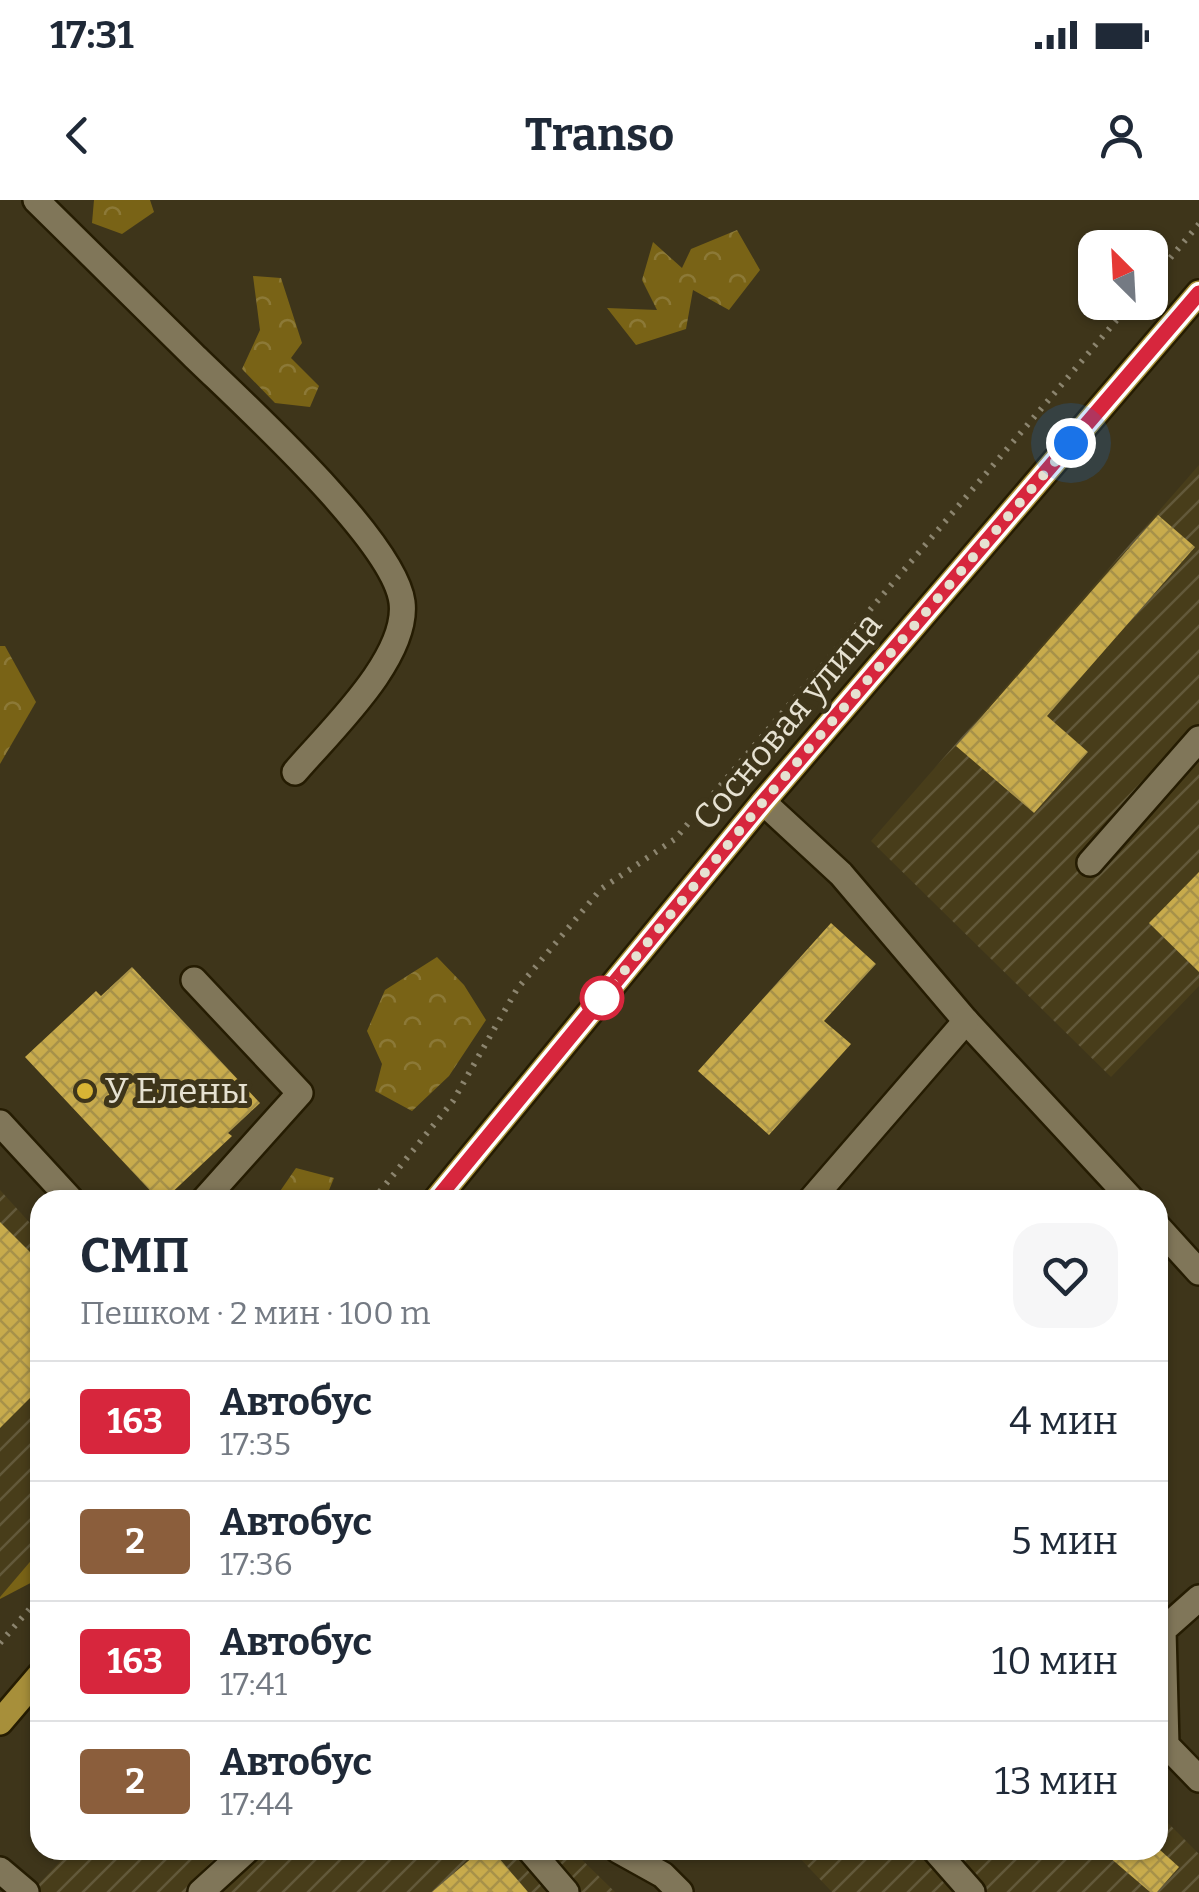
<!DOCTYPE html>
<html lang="ru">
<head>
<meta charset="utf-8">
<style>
  :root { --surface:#fff; --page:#f6f6f7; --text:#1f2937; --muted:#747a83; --line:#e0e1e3 }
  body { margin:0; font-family:Bitter,serif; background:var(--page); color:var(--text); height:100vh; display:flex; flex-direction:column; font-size:38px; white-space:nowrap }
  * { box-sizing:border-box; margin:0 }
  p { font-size:32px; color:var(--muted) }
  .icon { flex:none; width:55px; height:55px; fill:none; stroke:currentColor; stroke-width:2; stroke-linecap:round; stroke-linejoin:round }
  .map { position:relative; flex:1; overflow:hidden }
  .side { position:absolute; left:30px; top:990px; width:1138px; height:670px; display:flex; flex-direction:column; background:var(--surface); border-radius:30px; box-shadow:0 2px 8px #0004 }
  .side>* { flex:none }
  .badge { padding:0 20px; border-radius:8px; font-size:35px; line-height:65px }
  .needle { width:65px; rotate:336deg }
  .buttons { position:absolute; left:1078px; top:30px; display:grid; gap:20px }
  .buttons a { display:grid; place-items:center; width:90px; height:90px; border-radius:20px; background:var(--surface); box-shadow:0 2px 8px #0004; font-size:50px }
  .you { position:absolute; width:50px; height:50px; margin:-25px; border:8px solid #fff; border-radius:50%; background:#1a73e8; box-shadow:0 0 0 15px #1a73e833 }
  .map>.badge { position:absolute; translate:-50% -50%; box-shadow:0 0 0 5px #fff }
  .round { display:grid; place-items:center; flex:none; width:105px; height:105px; border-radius:30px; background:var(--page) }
  .summary { display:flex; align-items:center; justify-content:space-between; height:170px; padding:0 50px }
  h1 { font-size:48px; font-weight:700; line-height:75px }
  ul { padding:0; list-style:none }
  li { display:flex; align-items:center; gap:30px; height:120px; padding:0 50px; border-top:2px solid var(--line) }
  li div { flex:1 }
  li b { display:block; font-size:38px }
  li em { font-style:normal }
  li .badge { min-width:110px; font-weight:700; text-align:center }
  .status { display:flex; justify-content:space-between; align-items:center; height:70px; padding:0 50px; background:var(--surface); direction:ltr }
  .status svg { height:28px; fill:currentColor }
  header { display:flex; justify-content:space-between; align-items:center; height:130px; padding:0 50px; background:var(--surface); font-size:45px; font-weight:700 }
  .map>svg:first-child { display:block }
  .industrial { fill:url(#industrial-furrows) }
  .forest { fill:url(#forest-crowns) }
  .building { fill:url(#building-cross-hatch) }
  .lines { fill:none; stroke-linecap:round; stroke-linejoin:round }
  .service-casing { stroke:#251c02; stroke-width:30 }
  .minor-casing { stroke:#251c02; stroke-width:30 }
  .primary-casing { stroke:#251c02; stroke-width:30 }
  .path { stroke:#8c856f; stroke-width:6; stroke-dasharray:2.5 8; stroke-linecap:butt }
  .service { stroke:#807659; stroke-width:25 }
  .minor { stroke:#807659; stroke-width:25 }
  .primary { stroke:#a78f3a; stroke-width:25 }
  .line-casing { stroke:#fff; stroke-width:22 }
  .line { stroke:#d7263d; stroke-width:15 }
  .walk { stroke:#e6e1d1; stroke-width:10; stroke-dasharray:0 18 }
  .stop-dot { fill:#fff; stroke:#d7263d; stroke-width:5 }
  .poi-dot { fill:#d8b434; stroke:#3e351a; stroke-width:4 }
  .labels { text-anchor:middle; stroke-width:10; stroke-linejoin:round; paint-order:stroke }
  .street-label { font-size:35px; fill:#e6e1d1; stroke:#3e351a }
  .poi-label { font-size:35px; fill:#e6e1d1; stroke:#3e351a; text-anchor:start }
</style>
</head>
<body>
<div class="status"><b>17:31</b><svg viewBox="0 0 49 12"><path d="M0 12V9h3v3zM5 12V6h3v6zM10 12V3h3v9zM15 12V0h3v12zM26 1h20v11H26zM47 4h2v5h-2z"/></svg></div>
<header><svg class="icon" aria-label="back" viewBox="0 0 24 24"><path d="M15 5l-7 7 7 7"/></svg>Transo<svg class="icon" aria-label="person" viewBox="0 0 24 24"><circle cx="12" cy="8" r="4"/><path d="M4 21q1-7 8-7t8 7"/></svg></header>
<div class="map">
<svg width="1199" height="1692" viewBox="0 0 1199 1692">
  <defs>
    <pattern id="industrial-furrows" width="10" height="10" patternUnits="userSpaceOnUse" patternTransform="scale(2.5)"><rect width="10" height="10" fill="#483d1a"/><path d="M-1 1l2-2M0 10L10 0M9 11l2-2" fill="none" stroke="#62593a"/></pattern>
    <pattern id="forest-crowns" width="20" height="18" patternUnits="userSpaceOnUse" patternTransform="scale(2.5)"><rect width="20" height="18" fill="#796316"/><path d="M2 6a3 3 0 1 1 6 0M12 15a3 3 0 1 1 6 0" fill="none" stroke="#8c7937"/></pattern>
    <pattern id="building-cross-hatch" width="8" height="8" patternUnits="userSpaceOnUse" patternTransform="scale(2.5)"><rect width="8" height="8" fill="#c8ab4c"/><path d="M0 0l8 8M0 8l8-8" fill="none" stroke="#a79149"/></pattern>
  </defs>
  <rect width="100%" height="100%" fill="#3e351a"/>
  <!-- industrial -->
  <g class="industrial">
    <polygon points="1199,265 1199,786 1111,877 871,641"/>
    <polygon points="0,990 40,1034 40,1350 0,1397"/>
    <polygon points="1158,1613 1199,1654 1199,1692 832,1692 792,1650 1158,1650"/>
    <polygon points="71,1650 572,1650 615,1692 31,1692"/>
  </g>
  <!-- forest -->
  <g class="forest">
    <polygon points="94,0 150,0 154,12 122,34 92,23"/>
    <polygon points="737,30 760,70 729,110 693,90 686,129 636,145 607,108 657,110 642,80 653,42 682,68 691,49"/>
    <polygon points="253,76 281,78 302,143 291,158 319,186 310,207 275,203 242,169 260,130"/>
    <polygon points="0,446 5,446 36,502 0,564"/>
    <polygon points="437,757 464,785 486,820 449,876 412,911 375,891 382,864 367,831 385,790"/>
    <polygon points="296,968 334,978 325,1000 274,1000"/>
    <polygon points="40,1350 40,1378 0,1399 0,1397"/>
  </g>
  <!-- building -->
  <g class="building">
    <polygon points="1158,315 1195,347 1047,516 1088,552 1034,613 956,546"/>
    <polygon points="1199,672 1199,772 1149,723"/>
    <polygon points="831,723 876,764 824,821 851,844 769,935 698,871"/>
    <polygon points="132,767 260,903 228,933 232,936 164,1000 159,1000 25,857 96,791 101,796"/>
    <polygon points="0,1022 40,1062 40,1188 0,1228"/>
    <polygon points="481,1650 492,1650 528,1692 432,1692"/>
    <polygon points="1101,1650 1160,1650 1179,1667 1157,1692 1150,1692"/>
  </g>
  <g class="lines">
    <!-- service casing -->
    <g class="service-casing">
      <g id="service">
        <path d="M36,0C88,52 141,103 193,155C241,202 394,340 402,402C409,458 329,532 295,572"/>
        <polyline points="763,602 841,674 966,821 1132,1000"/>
        <polyline points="1090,663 1199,539"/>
        <polyline points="194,780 300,893 204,1000"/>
        <polyline points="811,1000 966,821"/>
        <polyline points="1158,1027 1199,1072"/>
        <polyline points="1199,1398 1163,1430 1166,1545 1199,1579"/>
        <polyline points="530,1650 566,1692"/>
        <polyline points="618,1650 663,1675 680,1692"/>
        <polyline points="935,1650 972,1692"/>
        <polyline points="0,1670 26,1692"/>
        <polyline points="201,1692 247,1650"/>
      </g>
    </g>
    <!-- minor casing -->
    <g class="minor-casing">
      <polyline id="minor" points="0,923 71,1000"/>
    </g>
    <!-- primary casing -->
    <g class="primary-casing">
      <g id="primary">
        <polyline points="436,1000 763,602 1199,93"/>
        <polyline points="0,1522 40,1475"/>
      </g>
    </g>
    <!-- path -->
    <g class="path">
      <polyline points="1150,82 1199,24"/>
      <polyline points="373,1000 453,901 517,789 601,689 675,639 1132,102"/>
      <polyline points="0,1443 40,1397"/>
    </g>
    <!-- service -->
    <use href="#service" class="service"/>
    <!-- minor -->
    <use href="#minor" class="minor"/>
    <!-- primary -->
    <use href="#primary" class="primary"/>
  </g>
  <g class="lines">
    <!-- line casing -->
    <g class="line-casing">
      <polyline id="line" points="436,1000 763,602 1199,93"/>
    </g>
    <!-- line -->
    <use href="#line" class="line"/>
    <!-- walk -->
    <polyline class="walk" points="602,798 763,602 1071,243"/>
  </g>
  <!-- markers -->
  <circle class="stop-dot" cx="602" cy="798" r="20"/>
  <circle class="poi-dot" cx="85" cy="891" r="10"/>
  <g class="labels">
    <!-- street labels -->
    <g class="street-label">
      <text transform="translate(787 521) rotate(-50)" y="12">Сосновая улица</text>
    </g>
    <!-- poi labels -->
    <g class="poi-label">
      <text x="105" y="903">У Елены</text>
    </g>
  </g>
</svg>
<div class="buttons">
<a><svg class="needle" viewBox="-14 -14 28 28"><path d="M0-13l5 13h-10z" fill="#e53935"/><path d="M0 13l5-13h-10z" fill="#747a83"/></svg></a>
</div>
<div class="you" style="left:1071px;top:243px"></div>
<section class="side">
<div class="summary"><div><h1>СМП</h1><p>Пешком · 2 мин · 100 m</p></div><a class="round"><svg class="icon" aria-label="heart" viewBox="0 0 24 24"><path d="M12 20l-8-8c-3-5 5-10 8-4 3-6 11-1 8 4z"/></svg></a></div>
<ul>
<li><span class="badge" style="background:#d7263d;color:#fff">163</span><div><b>Автобус</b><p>17:35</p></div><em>4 мин</em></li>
<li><span class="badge" style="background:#8b5e3c;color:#fff">2</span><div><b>Автобус</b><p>17:36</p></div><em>5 мин</em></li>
<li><span class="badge" style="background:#d7263d;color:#fff">163</span><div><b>Автобус</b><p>17:41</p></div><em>10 мин</em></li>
<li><span class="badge" style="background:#8b5e3c;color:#fff">2</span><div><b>Автобус</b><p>17:44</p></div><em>13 мин</em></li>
</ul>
</section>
</div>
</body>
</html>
